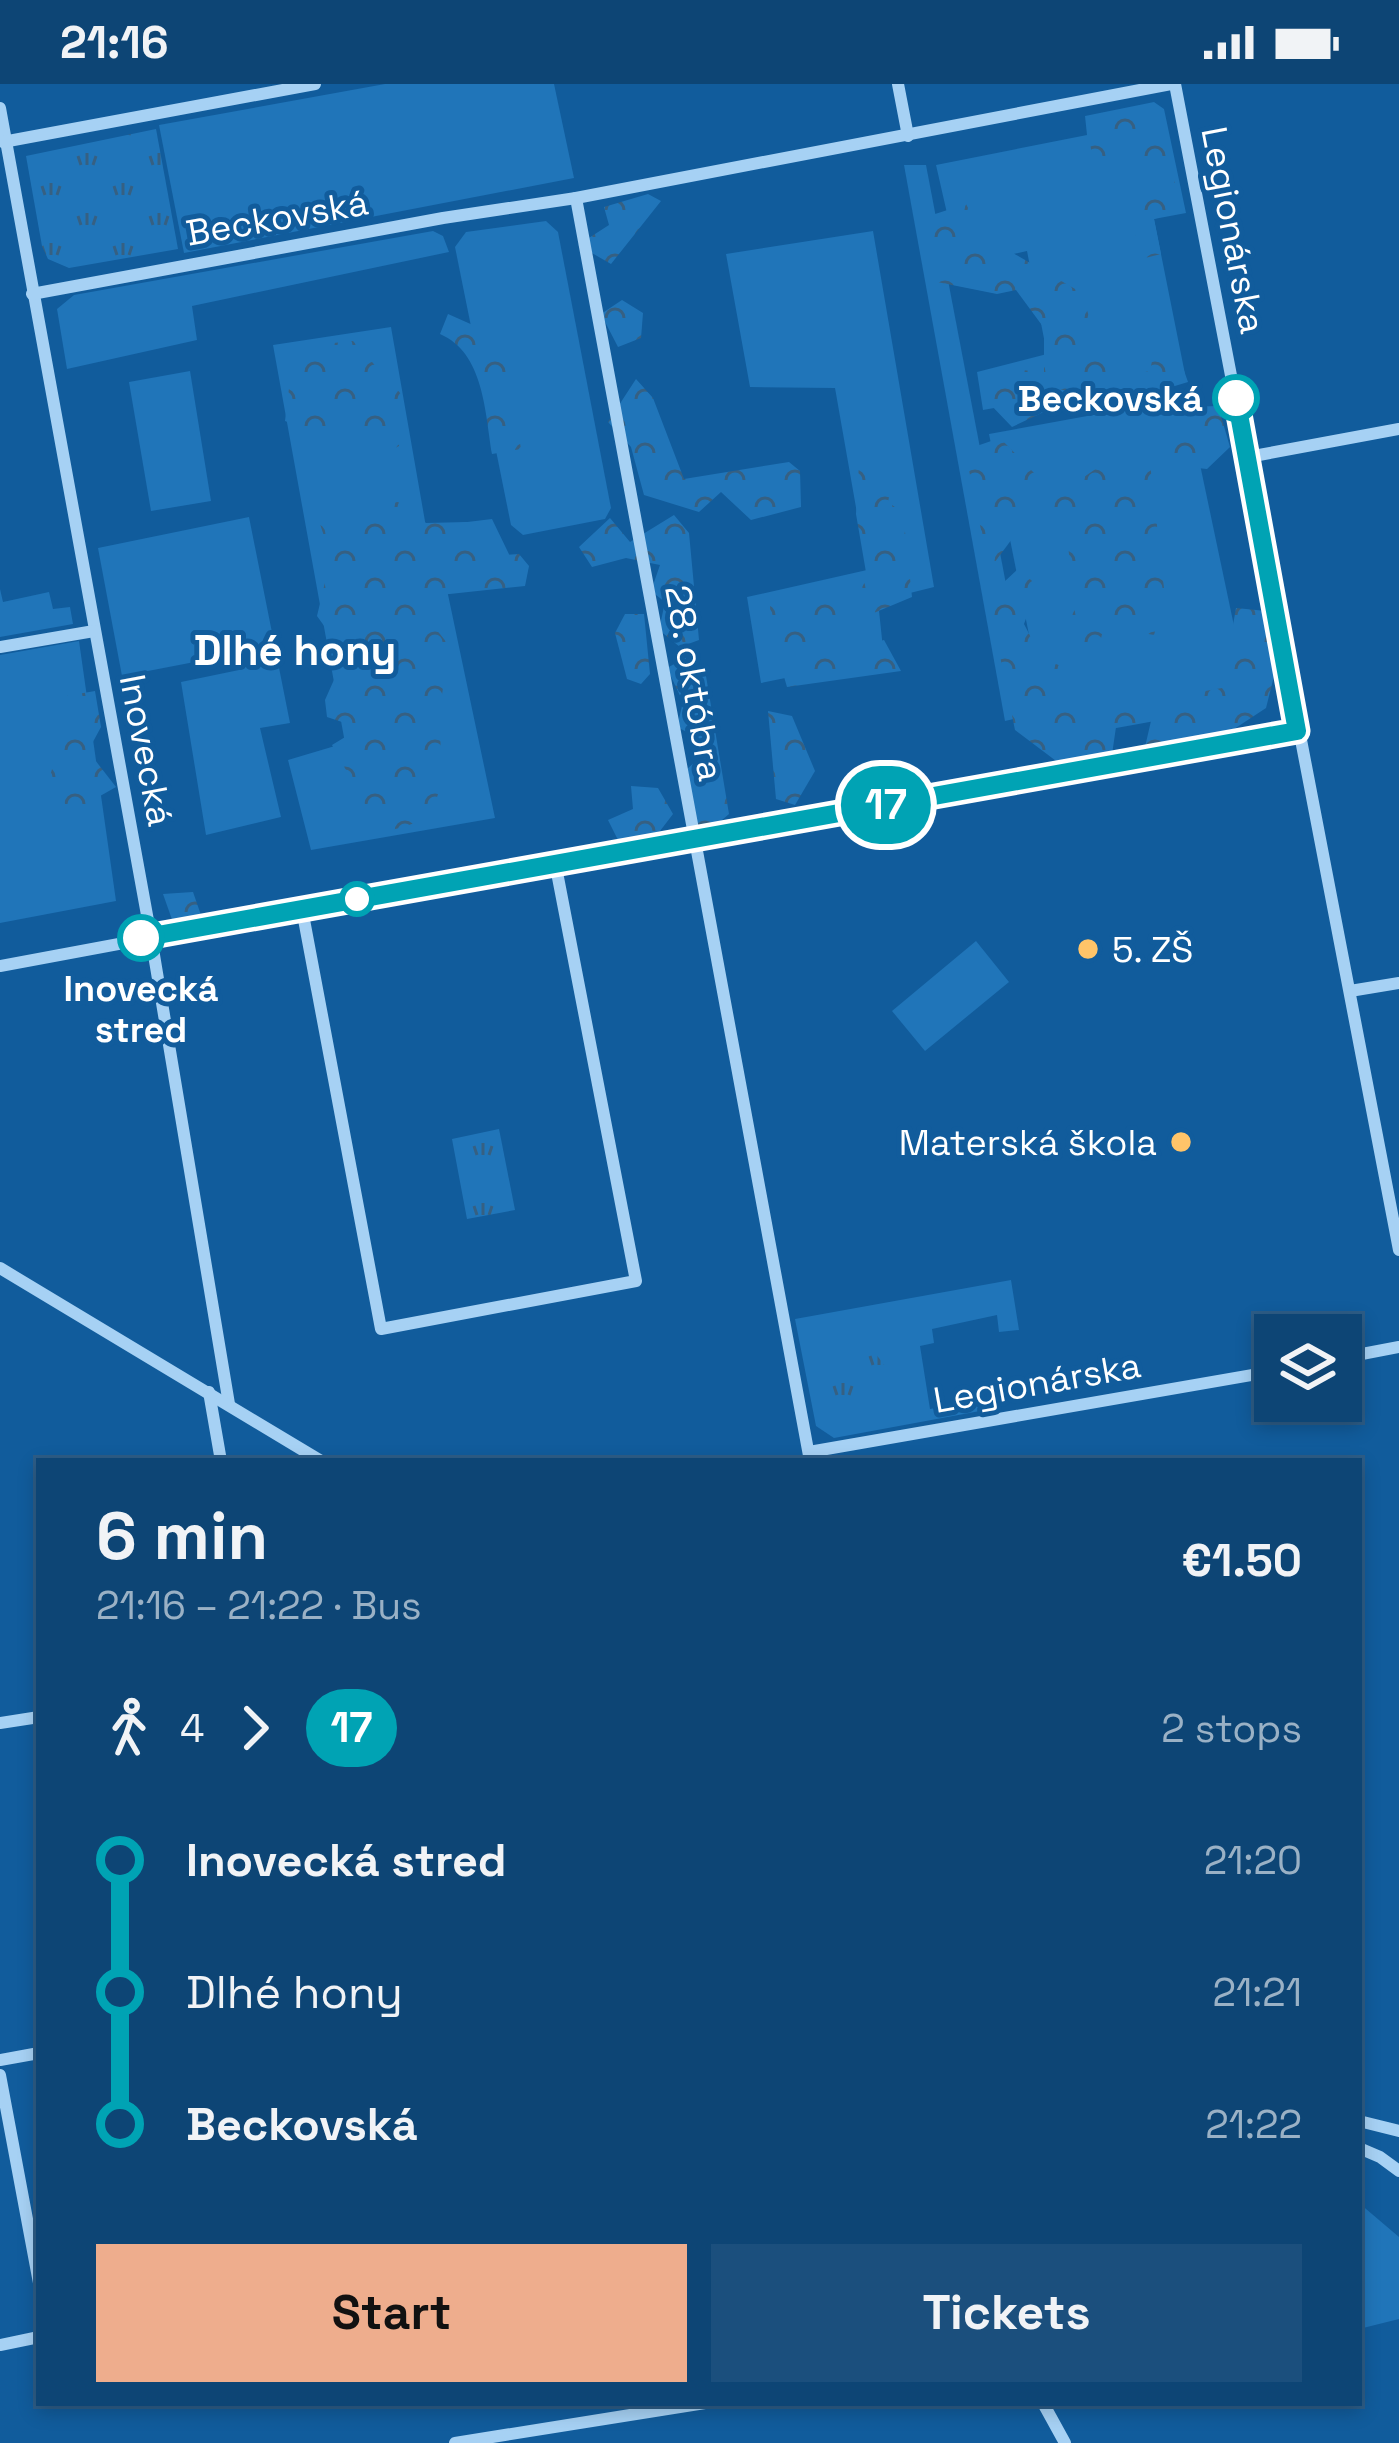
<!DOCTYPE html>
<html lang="en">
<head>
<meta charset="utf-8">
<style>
  :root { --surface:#0d4575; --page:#1b4f7d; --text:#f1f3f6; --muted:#9ab1c5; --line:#2d5d87; --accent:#eead8d }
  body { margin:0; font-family:"Space Grotesk",sans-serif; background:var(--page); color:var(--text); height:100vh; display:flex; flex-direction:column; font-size:45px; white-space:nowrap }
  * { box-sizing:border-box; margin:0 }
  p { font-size:39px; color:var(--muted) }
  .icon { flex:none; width:66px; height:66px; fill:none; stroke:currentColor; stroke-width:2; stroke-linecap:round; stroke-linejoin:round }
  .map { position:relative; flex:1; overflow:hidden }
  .drawer { position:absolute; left:36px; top:1374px; width:1326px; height:948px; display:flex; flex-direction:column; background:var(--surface); border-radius:0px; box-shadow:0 6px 18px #0003,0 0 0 3px var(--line) }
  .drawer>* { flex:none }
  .badge { padding:0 24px; border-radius:39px; font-size:42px; line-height:78px }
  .controls { position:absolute; left:1254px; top:1230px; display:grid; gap:24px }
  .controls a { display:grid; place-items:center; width:108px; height:108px; border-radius:0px; background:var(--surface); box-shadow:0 6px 18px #0003,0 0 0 3px var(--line); font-size:60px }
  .map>.badge { position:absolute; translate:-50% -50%; box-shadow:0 0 0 6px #fff }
  .legs { display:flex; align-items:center; gap:18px; height:132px; padding:0 60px; font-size:39px }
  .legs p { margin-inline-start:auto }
  .head { display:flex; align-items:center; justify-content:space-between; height:204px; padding:0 60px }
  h1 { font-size:66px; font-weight:800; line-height:90px }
  .action { display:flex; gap:24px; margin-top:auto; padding:24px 60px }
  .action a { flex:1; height:138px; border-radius:0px; background:var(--accent); color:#111; font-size:48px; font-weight:800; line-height:138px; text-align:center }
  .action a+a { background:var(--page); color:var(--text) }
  ul { padding:0 60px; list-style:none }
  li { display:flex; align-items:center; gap:42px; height:132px; font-size:45px }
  li i { display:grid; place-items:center; width:18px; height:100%; margin:0 15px; background:currentColor }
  li i::after { content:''; width:30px; height:30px; margin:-15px; border:9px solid; border-radius:50%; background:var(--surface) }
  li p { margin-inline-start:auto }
  li:first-child i { background:linear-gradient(#0000 50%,currentColor 0) }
  li:last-child i { background:linear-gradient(currentColor 50%,#0000 0) }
  .status { display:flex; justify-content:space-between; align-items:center; height:84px; padding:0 60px; background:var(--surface); direction:ltr }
  .status svg { height:33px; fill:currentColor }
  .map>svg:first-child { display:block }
  .grass { fill:#2075b9 }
  .forest { fill:url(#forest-crowns) }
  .park { fill:url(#park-tufts) }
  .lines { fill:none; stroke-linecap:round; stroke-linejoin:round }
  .street { stroke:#a6d1f4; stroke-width:12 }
  .line-1-casing { stroke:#fff; stroke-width:27 }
  .line-1 { stroke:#00a3b4; stroke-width:18 }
  .stop-1-dot { fill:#fff; stroke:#00a3b4; stroke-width:6 }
  .poi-dot { fill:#ffc469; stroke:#115c9c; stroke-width:4.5 }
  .labels { text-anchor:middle; stroke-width:10; stroke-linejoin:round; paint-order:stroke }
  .street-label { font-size:36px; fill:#fff; stroke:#115c9c }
  .stop-label { font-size:36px; font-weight:bold; fill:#fff; stroke:#115c9c; text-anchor:end }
  .poi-label { font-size:36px; fill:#fff; stroke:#115c9c; text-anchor:start }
  .quarter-label { font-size:42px; font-weight:bold; fill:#fff; stroke:#115c9c }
</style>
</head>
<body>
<div class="status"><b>21:16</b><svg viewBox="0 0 49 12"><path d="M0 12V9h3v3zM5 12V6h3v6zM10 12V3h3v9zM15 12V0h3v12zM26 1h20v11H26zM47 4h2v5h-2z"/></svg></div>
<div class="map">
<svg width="1399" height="2359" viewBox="0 0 1399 2359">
  <defs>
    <pattern id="forest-crowns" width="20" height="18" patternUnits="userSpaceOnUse" patternTransform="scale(3)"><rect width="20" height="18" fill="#2075b9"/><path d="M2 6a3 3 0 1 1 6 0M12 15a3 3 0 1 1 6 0" fill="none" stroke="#366082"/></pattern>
    <pattern id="park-tufts" width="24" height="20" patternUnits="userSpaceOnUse" patternTransform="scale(3)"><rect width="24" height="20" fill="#2075b9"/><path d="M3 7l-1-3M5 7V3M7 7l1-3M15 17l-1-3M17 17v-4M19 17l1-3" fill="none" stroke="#366082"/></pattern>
  </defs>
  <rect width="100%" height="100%" fill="#115c9c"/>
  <!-- grass -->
  <g class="grass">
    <polygon points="385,0 554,0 574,94 184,169 159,41"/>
    <polygon points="1154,18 1164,25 1186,129 1154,135 1185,290 983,326 977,288 1047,270 1027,167 959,182 936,81 1087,51 1085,32"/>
    <polygon points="904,81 926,81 1031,631 1005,637"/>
    <polygon points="546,137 558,148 611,424 605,435 523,451 511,441 455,163 466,148"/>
    <polygon points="433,147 443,152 449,168 192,222 197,256 67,285 57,225 74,211"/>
    <polygon points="873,147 934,503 878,517 884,574 761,599 747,513 867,486 835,304 750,303 726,170"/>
    <polygon points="391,243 426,443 492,435 519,491 446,501 495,734 311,766 288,676 345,659 273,261"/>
    <polygon points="190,287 211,417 151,427 129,298"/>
    <polygon points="1186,314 1249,613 1238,622 1050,656 989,350"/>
    <polygon points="249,433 290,639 260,644 281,733 206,751 181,598 239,586 236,570 122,592 98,464"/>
    <polygon points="0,505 3,518 49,508 53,525 70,523 73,540 0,553"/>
    <polygon points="79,557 116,817 0,839 0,571"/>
    <polygon points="976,857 1009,898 925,967 892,927"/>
    <polygon points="1011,1196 1019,1246 999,1248 997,1231 932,1245 934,1259 920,1262 930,1325 982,1316 980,1327 834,1354 816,1342 795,1235"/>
    <polygon points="1359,2119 1399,2153 1399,2235 1359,2245"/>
  </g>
  <!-- forest -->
  <g class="forest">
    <polygon points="1158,23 1181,126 1154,135 1161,170 1141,175 1135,148 1141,127 1132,63 1099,74 1092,70 1088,50 1092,38 1111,29"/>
    <polygon points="648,110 661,117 611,180 578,161 609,141 604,123"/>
    <polygon points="966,120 982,151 1082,209 1102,277 1113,295 1150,287 1155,262 1175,261 1188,298 1112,321 1060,305 1063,319 1012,343 988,318 1010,284 1044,289 1044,244 1016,206 997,210 937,198 929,132"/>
    <polygon points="622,216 643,229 641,254 618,263 601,230"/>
    <path d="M448,230L502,254L521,365L492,370C485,328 484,269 440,250Z"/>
    <polygon points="353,257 401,310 399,362 373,375 343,336 321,349 285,337 294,263"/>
    <polygon points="636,295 653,314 684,395 789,378 800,387 801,423 751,436 721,408 699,428 644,411 631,363 608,338"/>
    <polygon points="1218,322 1230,363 1207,385 1150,379 1165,513 1154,551 1104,542 1096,575 1058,560 1076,523 1067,455 1045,420 1110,375 1178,360 1188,323"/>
    <polygon points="1000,354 1036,391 1034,425 989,486 965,366"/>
    <polygon points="859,380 894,388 888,418 903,429 912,513 821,551 831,570 884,556 901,587 787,603 771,548 770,521 803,514 853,520 867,494 856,430"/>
    <path d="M398,418L426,439L468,438L504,471L519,470L529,482L525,502L431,512L423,529L452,565C444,592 439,621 440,649C441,678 448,719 418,737C408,743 393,745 381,749L332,661L360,644L327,633L325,616L345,571L317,532L331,473L316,428Z"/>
    <polygon points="674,431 689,449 699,556 680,563 659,546 665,518 651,507 660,481 626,474 592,483 579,463 610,434 630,458"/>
    <polygon points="1018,485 1038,502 1024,540 1042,575 1067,584 1072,631 1222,604 1236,524 1266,527 1279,572 1266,624 1187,676 1145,663 1151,637 1116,643 1109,691 1084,698 1015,646 988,513"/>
    <polygon points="625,530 644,530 650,590 641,600 627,595 615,549"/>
    <polygon points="685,574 706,592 729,730 715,742 694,740 685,687 698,675 697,653 677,643 683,618 667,584"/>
    <polygon points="95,607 101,643 88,667 116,703 70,729 50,692 61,655 61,613"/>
    <polygon points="768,627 792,632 815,687 795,721 776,715"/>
    <polygon points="631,702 658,704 673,730 660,747 620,760 608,736 633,725"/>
    <polygon points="193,808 204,840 175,844 163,810"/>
  </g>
  <!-- park -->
  <g class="park">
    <polygon points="156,45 178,165 69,184 48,175 42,162 26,72"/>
    <polygon points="499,1045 515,1126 467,1135 452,1055"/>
    <polygon points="875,1269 903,1305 826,1318 819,1281"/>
  </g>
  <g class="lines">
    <!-- street -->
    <g class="street">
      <polyline points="898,0 908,52"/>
      <polyline points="1175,0 1399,1166"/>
      <polyline points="0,24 151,853 229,1320"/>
      <polyline points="3,58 315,0"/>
      <polyline points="576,114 810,1377"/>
      <polyline points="32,210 443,134 576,114 1171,0"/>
      <polyline points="1248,373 1399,345"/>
      <polyline points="0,563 94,547"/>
      <polyline points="302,825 381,1245 636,1197 555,778"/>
      <polyline points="0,882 692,753 1297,647"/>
      <polyline points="1350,907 1399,899"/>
      <polyline points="0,1184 321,1377"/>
      <polyline points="1341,1274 1399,1263"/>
      <polyline points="209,1308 221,1377"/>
      <polyline points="809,1368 1275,1287"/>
      <polyline points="0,1639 39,1633"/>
      <polyline points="0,1976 39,1969"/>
      <polyline points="0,1991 39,2199"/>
      <polyline points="1359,2037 1399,2047"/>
      <polyline points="1359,2064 1380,2073 1399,2087"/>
      <polyline points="0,2261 39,2253"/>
      <polyline points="1043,2319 1065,2359"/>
      <polyline points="455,2359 705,2319"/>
    </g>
  </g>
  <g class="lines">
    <!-- line-1 casing -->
    <g class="line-1-casing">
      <polyline id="line-1" points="141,854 1297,647 1236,314"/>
    </g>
    <!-- line-1 -->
    <use href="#line-1" class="line-1"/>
  </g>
  <!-- markers -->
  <g class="stop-1-dot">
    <circle cx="1236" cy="314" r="21"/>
    <circle cx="357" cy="815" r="15"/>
    <circle cx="141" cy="854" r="21"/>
  </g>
  <g class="poi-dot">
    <circle cx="1088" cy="865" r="12"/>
    <circle cx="1181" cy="1058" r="12"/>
  </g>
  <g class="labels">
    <!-- street labels -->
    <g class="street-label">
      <text transform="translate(277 133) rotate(-10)" y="13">Beckovská</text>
      <text transform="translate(1234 146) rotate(79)" y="13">Legionárska</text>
      <text transform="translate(695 599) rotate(80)" y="13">28. októbra</text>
      <text transform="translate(147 666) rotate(79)" y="13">Inovecká</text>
      <text transform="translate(1037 1298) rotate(-10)" y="13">Legionárska</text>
    </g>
    <!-- stop labels -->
    <g class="stop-label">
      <text x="1203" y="327">Beckovská</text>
      <text x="141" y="917" text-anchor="middle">Inovecká<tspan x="141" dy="41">stred</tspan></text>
    </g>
    <!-- poi labels -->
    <g class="poi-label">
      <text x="1112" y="878">5. ZŠ</text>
      <text x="1157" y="1071" text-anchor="end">Materská škola</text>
    </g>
    <!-- quarter labels -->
    <g class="quarter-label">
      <text x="295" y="581">Dlhé hony</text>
    </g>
  </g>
</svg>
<div class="controls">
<a><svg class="icon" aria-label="layers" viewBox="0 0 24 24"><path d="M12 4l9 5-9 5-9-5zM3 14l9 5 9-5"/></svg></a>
</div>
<b class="badge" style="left:886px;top:721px;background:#00a3b4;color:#fff">17</b>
<section class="drawer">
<div class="head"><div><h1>6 min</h1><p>21:16 – 21:22 · Bus</p></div><b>€1.50</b></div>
<div class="legs"><svg class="icon" aria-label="walk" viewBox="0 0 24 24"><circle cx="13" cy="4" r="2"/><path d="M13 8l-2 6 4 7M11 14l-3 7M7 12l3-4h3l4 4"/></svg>4<svg class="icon" aria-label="forward" viewBox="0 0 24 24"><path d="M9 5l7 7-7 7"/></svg><b class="badge" style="background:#00a3b4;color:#fff">17</b><p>2 stops</p></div>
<ul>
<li><i style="color:#00a3b4"></i><b>Inovecká stred</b><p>21:20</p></li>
<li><i style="color:#00a3b4"></i><span>Dlhé hony</span><p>21:21</p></li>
<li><i style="color:#00a3b4"></i><b>Beckovská</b><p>21:22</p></li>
</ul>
<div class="action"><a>Start</a><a>Tickets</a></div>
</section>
</div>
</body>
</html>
